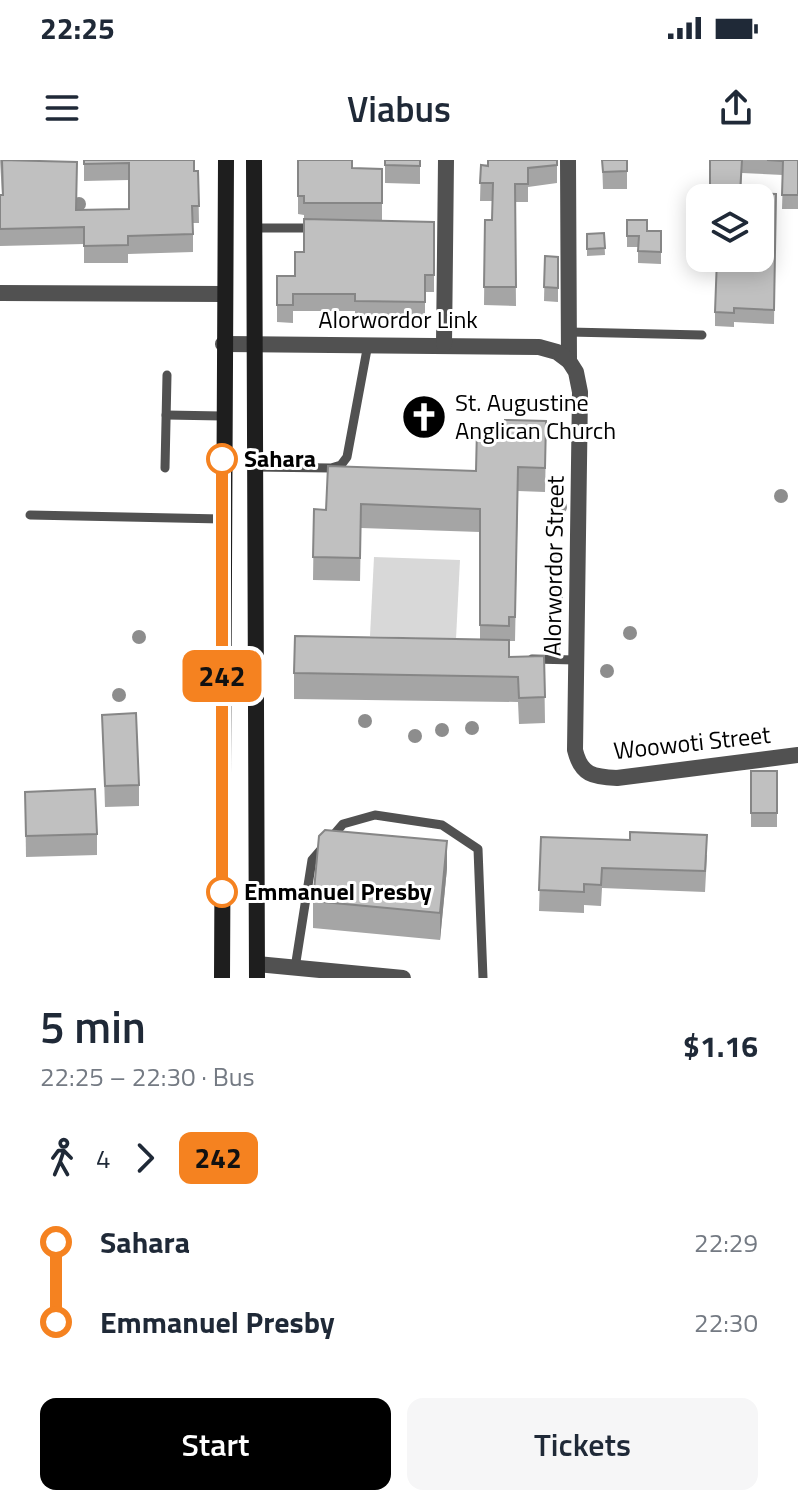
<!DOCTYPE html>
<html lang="en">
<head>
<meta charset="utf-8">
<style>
  :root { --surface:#fff; --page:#f6f6f7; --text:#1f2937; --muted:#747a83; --accent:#000 }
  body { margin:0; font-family:"Titillium Web",sans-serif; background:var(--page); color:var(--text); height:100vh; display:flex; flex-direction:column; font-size:30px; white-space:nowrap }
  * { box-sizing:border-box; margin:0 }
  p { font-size:26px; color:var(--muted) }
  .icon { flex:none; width:44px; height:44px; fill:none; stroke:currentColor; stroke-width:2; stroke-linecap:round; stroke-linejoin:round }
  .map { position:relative; height:818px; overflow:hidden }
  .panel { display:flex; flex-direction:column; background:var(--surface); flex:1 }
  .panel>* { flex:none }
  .badge { padding:0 16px; border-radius:12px; font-size:28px; line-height:52px }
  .tools { position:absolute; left:686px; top:24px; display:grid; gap:16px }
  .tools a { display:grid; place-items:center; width:88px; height:88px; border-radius:16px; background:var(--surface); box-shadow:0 4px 20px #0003; font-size:40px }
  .map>.badge { position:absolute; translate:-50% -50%; box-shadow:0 0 0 4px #fff }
  .legs { display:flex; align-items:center; gap:12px; height:88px; padding:0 40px; font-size:26px }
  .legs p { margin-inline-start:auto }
  .headline { display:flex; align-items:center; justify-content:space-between; height:136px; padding:0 40px }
  h1 { font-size:44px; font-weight:600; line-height:60px }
  .button { display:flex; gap:16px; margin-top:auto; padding:16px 40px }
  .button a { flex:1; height:92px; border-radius:16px; background:var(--accent); color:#fff; font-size:32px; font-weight:600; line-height:92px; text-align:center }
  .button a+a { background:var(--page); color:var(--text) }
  ul { padding:0 40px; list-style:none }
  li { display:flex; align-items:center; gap:28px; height:80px; font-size:30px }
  li i { display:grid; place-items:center; width:12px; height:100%; margin:0 10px; background:currentColor }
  li i::after { content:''; width:20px; height:20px; margin:-10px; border:6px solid; border-radius:50%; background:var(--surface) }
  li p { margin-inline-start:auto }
  li:first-child i { background:linear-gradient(#0000 50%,currentColor 0) }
  li:last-child i { background:linear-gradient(currentColor 50%,#0000 0) }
  .status { display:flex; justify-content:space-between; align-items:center; height:56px; padding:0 40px; background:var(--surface); direction:ltr }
  .status svg { height:22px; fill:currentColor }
  header { display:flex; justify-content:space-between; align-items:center; height:104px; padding:0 40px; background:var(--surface); font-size:36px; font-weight:600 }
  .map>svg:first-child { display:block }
  .pitch { fill:#d8d8d8 }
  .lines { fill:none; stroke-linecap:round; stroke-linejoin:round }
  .lane { stroke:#515151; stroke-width:9 }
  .street { stroke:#515151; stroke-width:16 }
  .secondary { stroke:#1e1e1e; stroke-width:16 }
  .tree { fill:#8d8d8d }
  .wall { fill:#a5a5a5 }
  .shaded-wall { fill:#868686 }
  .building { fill:#c0c0c0; stroke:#868686; stroke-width:2 }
  .line-1-casing { stroke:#fff; stroke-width:18 }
  .line-1 { stroke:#f58220; stroke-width:12 }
  .stop-1-dot { fill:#fff; stroke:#f58220; stroke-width:4 }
  .labels { text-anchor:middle; stroke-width:6; stroke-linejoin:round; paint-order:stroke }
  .street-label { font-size:24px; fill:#000; stroke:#fff }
  .poi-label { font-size:24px; fill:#000; stroke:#fff; text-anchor:start }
  .stop-label { font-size:24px; font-weight:bold; fill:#000; stroke:#fff; text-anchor:start }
</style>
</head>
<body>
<div class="status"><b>22:25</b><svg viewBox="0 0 49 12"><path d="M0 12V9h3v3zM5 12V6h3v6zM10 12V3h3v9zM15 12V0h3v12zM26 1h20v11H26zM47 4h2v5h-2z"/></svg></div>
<header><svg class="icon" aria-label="menu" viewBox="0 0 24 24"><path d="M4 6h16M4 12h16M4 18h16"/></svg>Viabus<svg class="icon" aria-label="share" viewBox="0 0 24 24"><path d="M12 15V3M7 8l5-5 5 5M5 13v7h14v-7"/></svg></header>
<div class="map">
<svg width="798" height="818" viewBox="0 0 798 818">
  <rect width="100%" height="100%" fill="#fff"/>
  <!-- pitch -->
  <polygon class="pitch" points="374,397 460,400 456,479 370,476"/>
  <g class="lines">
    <!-- lane -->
    <g class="lane">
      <polyline points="254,68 313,68"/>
      <polyline points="569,172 702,175"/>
      <polyline points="166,255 222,256"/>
      <polyline points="253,307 331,308 341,305 347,297 368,184"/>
      <polyline points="165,308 167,215"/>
      <polyline points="30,355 222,359"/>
      <polyline points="532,499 576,500"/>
      <polyline points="295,808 312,700 343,664 375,655 442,665 478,689 483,818"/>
    </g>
    <!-- street -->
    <g class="street">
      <path d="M568,0L569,201L576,212L580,232L575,590C581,615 593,617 617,618L798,595"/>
      <polyline points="0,133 224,134"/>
      <polyline points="223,184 539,187 557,192 569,201"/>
      <polyline points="444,184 446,0"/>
      <polyline points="257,804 403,818"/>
    </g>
    <!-- secondary -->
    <g class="secondary">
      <polyline points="254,0 257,818"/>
      <polyline points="222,818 226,0"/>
    </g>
  </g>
  <!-- trees -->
  <g class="tree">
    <circle cx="79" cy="44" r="7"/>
    <circle cx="781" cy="336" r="7"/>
    <circle cx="560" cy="347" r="7"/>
    <circle cx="555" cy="404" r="7"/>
    <circle cx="556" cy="436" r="7"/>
    <circle cx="630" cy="473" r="7"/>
    <circle cx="139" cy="477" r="7"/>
    <circle cx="553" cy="487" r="7"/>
    <circle cx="607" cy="511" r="7"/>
    <circle cx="119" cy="535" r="7"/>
    <circle cx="365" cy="561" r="7"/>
    <circle cx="472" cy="568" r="7"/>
    <circle cx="442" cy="570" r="7"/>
    <circle cx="415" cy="576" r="7"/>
  </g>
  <!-- wall -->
  <g class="wall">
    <polygon points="0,0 40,0 76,50 129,49 129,20 84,21 84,0 194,0 194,11 198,11 199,63 193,63 193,92 128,94 128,103 84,103 84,84 0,86 0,35 2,35"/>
    <polygon points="298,0 352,8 382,9 382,61 434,62 434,132 425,132 425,160 355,158 355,151 293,151 293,163 277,162 277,116 295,116 304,92 304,55 298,54"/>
    <polygon points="385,0 420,0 420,24 385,23"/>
    <polygon points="557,0 557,23 528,27 528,42 515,42 516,146 484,145 485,60 492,60 493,41 480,41 481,5"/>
    <polygon points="602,0 627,0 627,29 603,29"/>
    <polygon points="710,0 798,0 798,49 782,49 783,15 742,13 741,33 776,34 774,164 734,162 734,167 715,166 715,152 760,38 710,38"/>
    <polygon points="627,60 647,71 661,71 661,104 638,103 638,87 627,87"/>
    <polygon points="604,73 605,95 587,96 587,74"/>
    <polygon points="545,96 558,97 558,142 544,141"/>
    <polygon points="546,285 545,332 518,331 515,481 509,481 509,497 544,496 545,563 519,564 518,542 294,539 294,513 480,479 480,372 361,368 360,421 313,420 314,349 326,350 476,311"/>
    <polygon points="102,555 139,625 139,646 105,647"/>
    <rect x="751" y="611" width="26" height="56"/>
    <polygon points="25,632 97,674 97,695 26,697"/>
    <polygon points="541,677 707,695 705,732 602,728 601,746 584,745 584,753 539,751"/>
    <polygon points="447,708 440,780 313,768 313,741"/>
  </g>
  <!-- shaded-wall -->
  <polygon class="shaded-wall" points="447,681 447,708 440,780 440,753"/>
  <!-- building -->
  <g class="building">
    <polygon points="2,0 77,2 76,50 129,49 129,3 84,4 84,0 194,0 194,11 198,11 199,46 192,46 193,74 128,76 128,85 84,86 84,67 0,69 0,35 3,35"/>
    <polygon points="298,0 352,0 352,8 382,9 382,43 304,43 304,36 298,36"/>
    <polygon points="385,0 420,0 420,6 385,5"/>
    <polygon points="488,0 557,0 557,5 528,8 528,24 515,24 516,127 484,127 485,60 492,60 493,23 480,23 481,5 488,6"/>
    <polygon points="602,0 627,0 627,11 603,12"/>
    <polygon points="710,0 742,0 740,33 776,34 774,150 734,148 734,153 715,152 717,98 760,98 760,38 714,38 714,33 710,33"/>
    <polygon points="767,0 798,0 798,35 782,35 783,1"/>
    <polygon points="304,59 434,62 434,115 425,115 425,142 355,141 355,134 293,134 293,145 277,145 277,116 295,116 295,92 304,92"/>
    <polygon points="627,60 647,60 647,71 661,71 661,92 638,91 639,76 627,76"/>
    <polygon points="604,73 605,88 587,89 587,74"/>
    <polygon points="545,96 558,97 558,128 544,127"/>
    <polygon points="505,260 546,261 545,308 518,307 515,457 509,457 509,466 480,465 480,349 361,344 360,398 313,397 314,349 326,350 328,306 476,311 477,268 505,269"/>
    <polygon points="295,476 509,480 509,497 544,496 545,537 519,538 518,517 294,513"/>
    <polygon points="136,553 139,625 105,626 102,555"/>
    <rect x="751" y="611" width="26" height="42"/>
    <polygon points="95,629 97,674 26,676 25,632"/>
    <polygon points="325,670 447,681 440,753 313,741 319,676"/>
    <polygon points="630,672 707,675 705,711 602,708 601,725 584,724 584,732 539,730 541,677 630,680"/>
  </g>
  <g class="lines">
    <!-- line-1 casing -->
    <g class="line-1-casing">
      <polyline id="line-1" points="222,299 222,732"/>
    </g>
    <!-- line-1 -->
    <use href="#line-1" class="line-1"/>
  </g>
  <!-- icons -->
  <defs>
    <g id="church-disc" transform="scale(2.3)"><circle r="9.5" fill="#000" stroke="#fff"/><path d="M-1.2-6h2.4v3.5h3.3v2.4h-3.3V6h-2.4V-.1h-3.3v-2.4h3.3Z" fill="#fff"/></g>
  </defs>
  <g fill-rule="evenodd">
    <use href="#church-disc" x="424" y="257"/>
  </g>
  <!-- markers -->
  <g class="stop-1-dot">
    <circle cx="222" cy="299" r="14"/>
    <circle cx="222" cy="732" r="14"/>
  </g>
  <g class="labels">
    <!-- street labels -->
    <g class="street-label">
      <text x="398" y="168">Alorwordor Link</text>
      <text transform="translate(554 406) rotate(-89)" y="8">Alorwordor Street</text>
      <text transform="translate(692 583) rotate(-6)" y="8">Woowoti Street</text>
    </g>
    <!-- poi labels -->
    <g class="poi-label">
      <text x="455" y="251">St. Augustine<tspan x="455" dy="28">Anglican Church</tspan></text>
    </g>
    <!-- stop labels -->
    <g class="stop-label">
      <text x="244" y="307">Sahara</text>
      <text x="244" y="740">Emmanuel Presby</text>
    </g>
  </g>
</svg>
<div class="tools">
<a><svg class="icon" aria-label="layers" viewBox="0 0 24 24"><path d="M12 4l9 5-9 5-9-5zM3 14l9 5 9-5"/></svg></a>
</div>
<b class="badge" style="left:222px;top:516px;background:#f58220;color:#111">242</b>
</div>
<section class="panel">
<div class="headline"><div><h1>5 min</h1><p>22:25 – 22:30 · Bus</p></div><b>$1.16</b></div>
<div class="legs"><svg class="icon" aria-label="walk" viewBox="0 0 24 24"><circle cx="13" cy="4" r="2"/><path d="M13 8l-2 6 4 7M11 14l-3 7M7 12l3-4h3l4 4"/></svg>4<svg class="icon" aria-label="forward" viewBox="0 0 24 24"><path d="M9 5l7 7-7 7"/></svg><b class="badge" style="background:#f58220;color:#111">242</b></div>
<ul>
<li><i style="color:#f58220"></i><b>Sahara</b><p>22:29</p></li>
<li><i style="color:#f58220"></i><b>Emmanuel Presby</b><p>22:30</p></li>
</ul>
<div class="button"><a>Start</a><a>Tickets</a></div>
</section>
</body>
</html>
